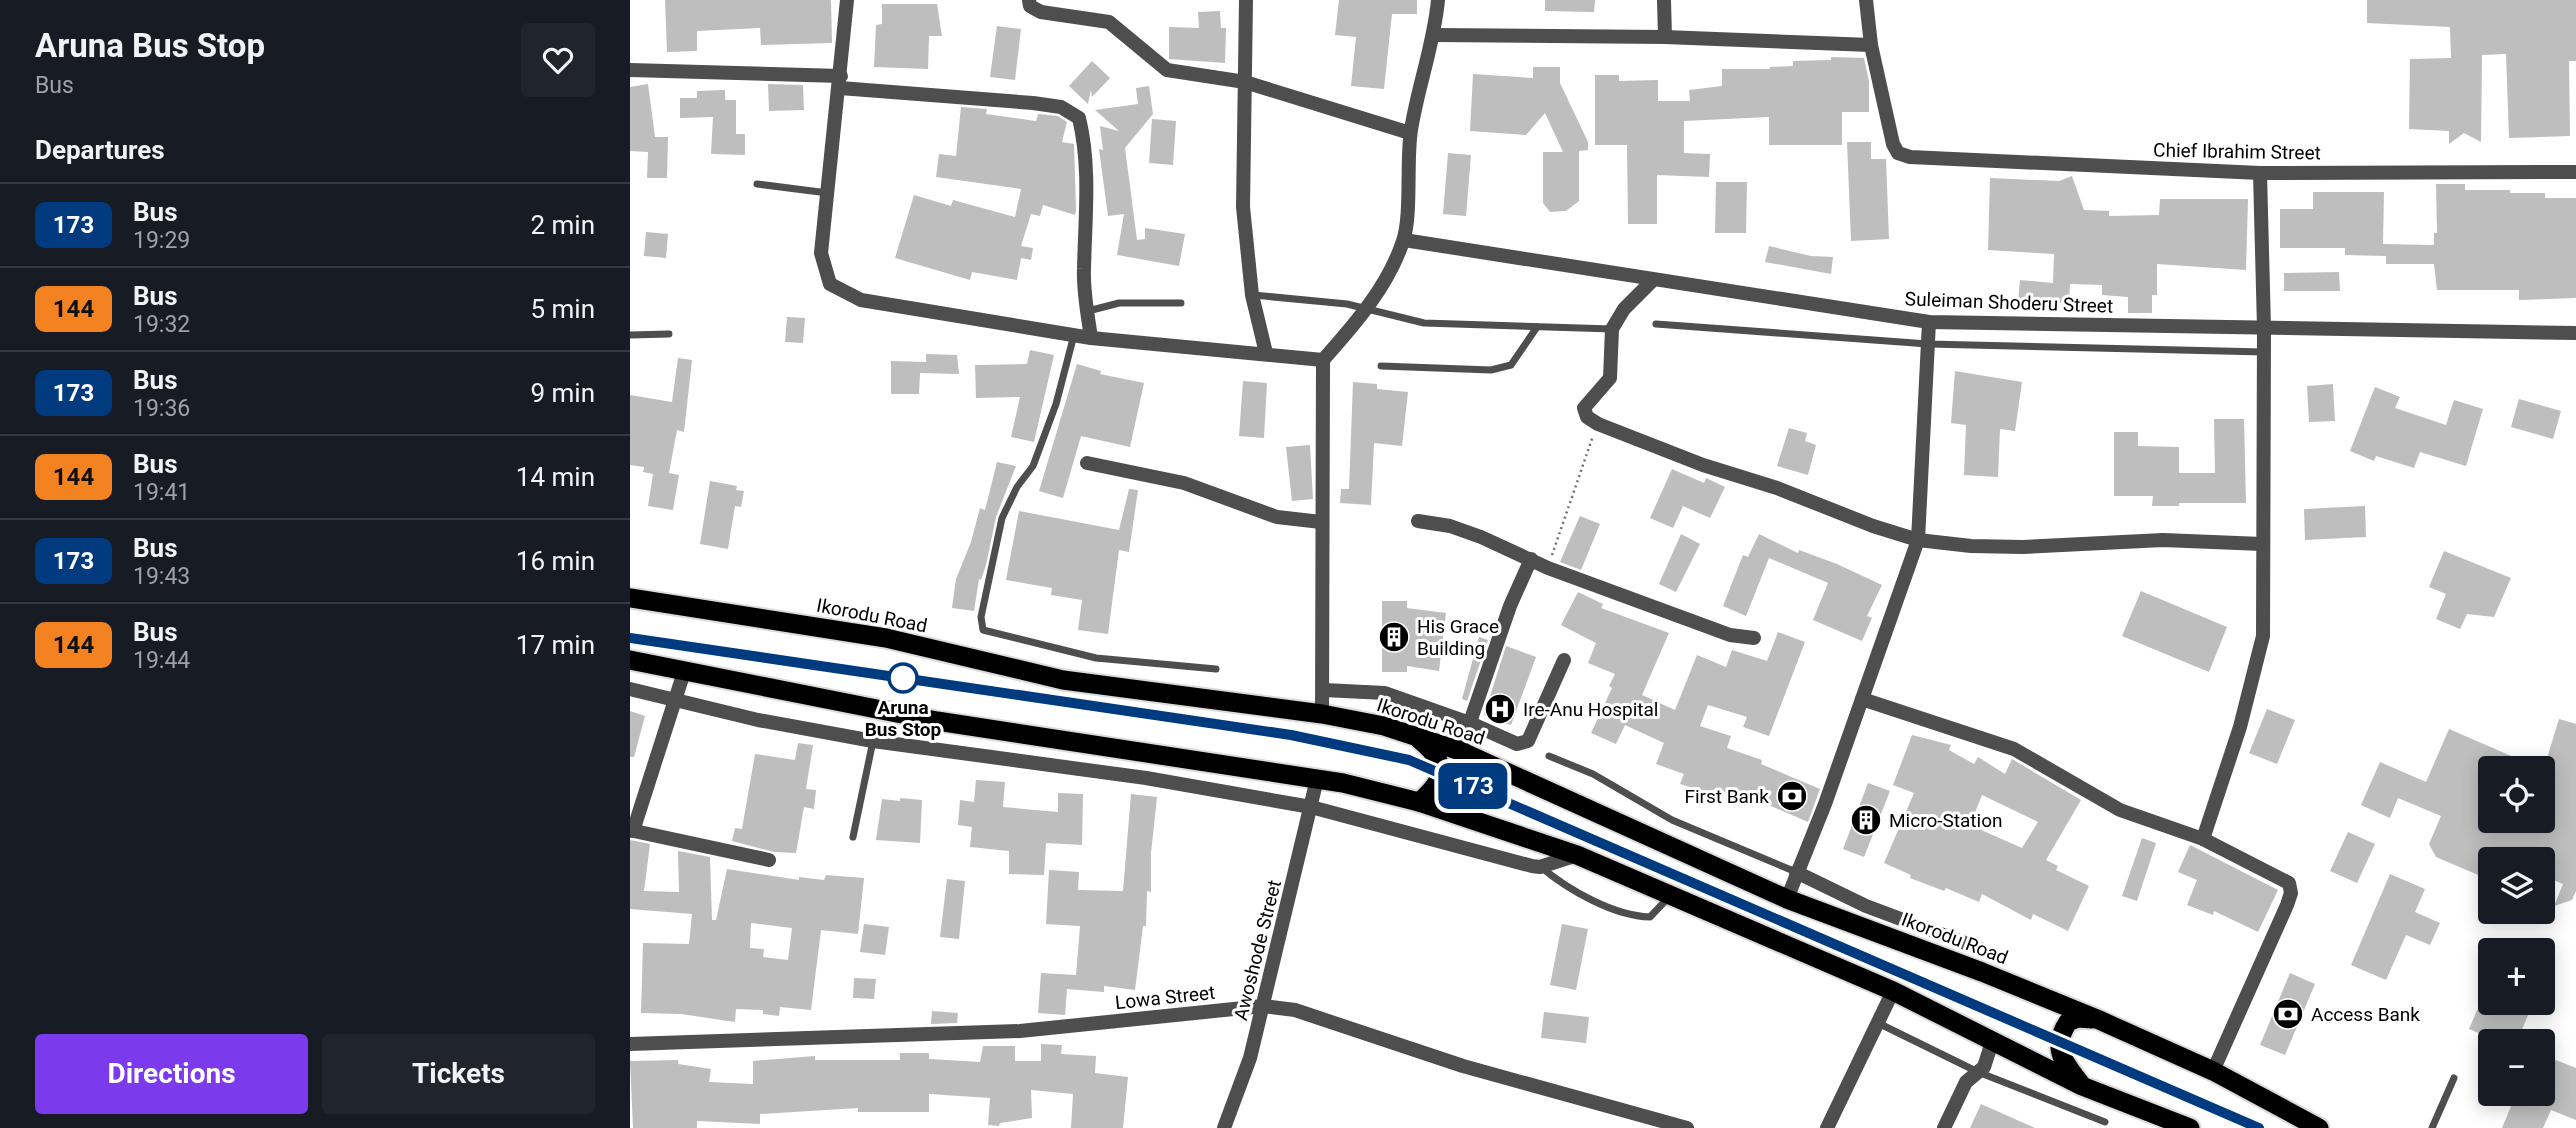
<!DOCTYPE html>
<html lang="en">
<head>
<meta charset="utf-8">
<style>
  :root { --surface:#171b24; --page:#20242c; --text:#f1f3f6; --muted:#9ea1a6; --line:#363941; --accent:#7c3aed }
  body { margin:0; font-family:Roboto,sans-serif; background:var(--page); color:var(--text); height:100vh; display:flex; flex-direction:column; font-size:26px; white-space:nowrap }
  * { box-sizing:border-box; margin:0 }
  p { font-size:23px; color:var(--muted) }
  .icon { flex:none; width:38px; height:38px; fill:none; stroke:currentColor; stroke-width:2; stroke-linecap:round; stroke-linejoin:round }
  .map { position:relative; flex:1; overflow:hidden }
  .sheet { display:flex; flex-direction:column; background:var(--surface); width:630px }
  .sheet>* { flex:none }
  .badge { padding:0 14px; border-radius:10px; font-size:24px; line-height:46px }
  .controls { position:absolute; left:1848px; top:756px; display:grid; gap:14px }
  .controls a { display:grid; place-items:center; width:77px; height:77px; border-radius:7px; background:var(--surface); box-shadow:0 4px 18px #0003; font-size:35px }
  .map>.badge { position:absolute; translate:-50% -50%; box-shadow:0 0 0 4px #fff }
  h2 { padding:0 35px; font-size:26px; line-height:63px }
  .round { display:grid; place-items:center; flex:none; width:74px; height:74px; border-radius:7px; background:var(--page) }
  .head { display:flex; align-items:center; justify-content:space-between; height:119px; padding:0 35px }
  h1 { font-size:33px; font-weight:700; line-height:52px }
  .action { display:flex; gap:14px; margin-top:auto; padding:14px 35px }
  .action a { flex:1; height:80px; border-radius:7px; background:var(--accent); color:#fff; font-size:28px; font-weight:700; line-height:80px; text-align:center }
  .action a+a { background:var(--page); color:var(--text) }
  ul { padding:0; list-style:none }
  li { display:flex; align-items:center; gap:21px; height:84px; padding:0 35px; border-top:2px solid var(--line) }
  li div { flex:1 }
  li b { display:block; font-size:26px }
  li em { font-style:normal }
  li .badge { min-width:77px; font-weight:700; text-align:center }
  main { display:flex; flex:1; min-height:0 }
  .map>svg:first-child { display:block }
  .building { fill:#bebebe; fill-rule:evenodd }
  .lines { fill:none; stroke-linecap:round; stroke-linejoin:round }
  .trunk-casing { stroke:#dbdbdb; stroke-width:23 }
  .path { stroke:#707070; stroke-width:2.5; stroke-dasharray:2 3.5; stroke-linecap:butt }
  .service { stroke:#4e4e4e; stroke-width:7 }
  .minor { stroke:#4e4e4e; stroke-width:14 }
  .trunk { stroke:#000; stroke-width:19 }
  .line-casing { stroke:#fff; stroke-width:16 }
  .line { stroke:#003b80; stroke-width:10 }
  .stop-dot { fill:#fff; stroke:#003b80; stroke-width:3.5 }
  .labels { text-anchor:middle; stroke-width:6; stroke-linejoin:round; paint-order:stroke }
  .street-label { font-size:19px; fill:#000; stroke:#fff }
  .poi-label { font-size:19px; fill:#000; stroke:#fff; text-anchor:start }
  .stop-label { font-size:19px; font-weight:bold; fill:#000; stroke:#fff }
</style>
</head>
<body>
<main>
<section class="sheet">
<div class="head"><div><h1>Aruna Bus Stop</h1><p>Bus</p></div><a class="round"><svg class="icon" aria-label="heart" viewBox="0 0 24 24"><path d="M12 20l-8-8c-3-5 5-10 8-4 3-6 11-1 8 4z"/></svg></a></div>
<h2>Departures</h2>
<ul>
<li><span class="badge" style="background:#003b80;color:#fff">173</span><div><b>Bus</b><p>19:29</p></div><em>2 min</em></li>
<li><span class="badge" style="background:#f58220;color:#111">144</span><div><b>Bus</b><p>19:32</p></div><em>5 min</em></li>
<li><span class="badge" style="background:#003b80;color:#fff">173</span><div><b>Bus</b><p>19:36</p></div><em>9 min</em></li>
<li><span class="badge" style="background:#f58220;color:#111">144</span><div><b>Bus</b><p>19:41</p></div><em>14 min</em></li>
<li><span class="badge" style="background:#003b80;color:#fff">173</span><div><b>Bus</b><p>19:43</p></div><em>16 min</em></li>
<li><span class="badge" style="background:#f58220;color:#111">144</span><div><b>Bus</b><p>19:44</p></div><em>17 min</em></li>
</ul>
<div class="action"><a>Directions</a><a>Tickets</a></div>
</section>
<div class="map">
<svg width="1946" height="1128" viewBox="0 0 1946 1128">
  <rect width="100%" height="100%" fill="#fff"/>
  <!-- building -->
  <g class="building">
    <polygon points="35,0 201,0 202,43 131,45 130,28 67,31 67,51 37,52"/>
    <polygon points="709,0 787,0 787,14 762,14 754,89 721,86 726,37 705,35"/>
    <polygon points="915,0 965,0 964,12 915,11"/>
    <polygon points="1737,0 1946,0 1946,61 1939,61 1940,136 1879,138 1876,54 1852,55 1851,142 1834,133 1819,144 1819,131 1779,129 1780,59 1821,58 1820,27 1737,23"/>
    <polygon points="252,4 307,4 312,36 299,36 298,69 244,67 246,25 252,24"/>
    <polygon points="590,11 591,28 596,28 595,63 539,59 539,27 569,28 568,12"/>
    <polygon points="367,26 391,29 385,80 360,77"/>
    <polygon points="1201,57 1234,58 1239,81 1239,112 1212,112 1212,145 1139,145 1139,117 1054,121 1054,153 1080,154 1079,177 1027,175 1027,224 998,224 997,145 965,145 965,75 989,75 989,81 1028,80 1028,101 1060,101 1059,90 1092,86 1092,69 1140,69 1140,67 1163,66 1163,61 1201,60"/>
    <polygon points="462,61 480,78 462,97 461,90 458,104 439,86"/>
    <polygon points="903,67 930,67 930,83 958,142 958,150 949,151 949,201 936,211 920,212 913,203 913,152 933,152 915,113 896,135 840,131 843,74 903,78"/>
    <polygon points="18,84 25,137 38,137 37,178 17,178 18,152 0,151 0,87"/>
    <polygon points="138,84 173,85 174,110 139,111"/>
    <polygon points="519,86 523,114 495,148 507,240 515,239 515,228 555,234 549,266 487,255 494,214 478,216 469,149 473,150 470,126 489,131 465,110 508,104 506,88"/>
    <polygon points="95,90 95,100 106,100 106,134 115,134 115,155 81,154 83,117 50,118 50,98 67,98 67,91"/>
    <polygon points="331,107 357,109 356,114 406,121 408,114 428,116 437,122 432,142 444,144 446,210 445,215 413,205 410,216 401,214 391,246 403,248 401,260 391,258 387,280 342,272 340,280 265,258 284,195 321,206 323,200 385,217 391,189 306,177 309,154 326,156"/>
    <polygon points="522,119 546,121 543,165 519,163"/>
    <polygon points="1217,142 1241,142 1241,159 1256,159 1259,239 1221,241"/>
    <polygon points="818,153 841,155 836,216 813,214"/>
    <polygon points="1442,176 1454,210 1479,211 1479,216 1529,215 1530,199 1618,199 1616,270 1527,264 1527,295 1522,295 1522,313 1498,313 1498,297 1472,295 1472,285 1440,284 1439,303 1388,302 1390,280 1423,283 1424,254 1358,250 1360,178 1429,181"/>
    <polygon points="1086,182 1117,182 1116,233 1085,233"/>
    <polygon points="1806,184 1835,184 1835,190 1880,190 1880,193 1915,193 1915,198 1946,198 1946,298 1889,300 1889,290 1807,290 1804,264 1756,264 1756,256 1715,255 1715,248 1650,248 1650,209 1683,209 1683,192 1754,192 1753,244 1804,245 1804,233 1807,233"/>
    <polygon points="16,232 38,234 36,258 14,256"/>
    <polygon points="1139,246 1181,256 1203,257 1201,274 1135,262"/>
    <polygon points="1709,272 1710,291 1654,291 1654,273"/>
    <polygon points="157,317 175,318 173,343 155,342"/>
    <polygon points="400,350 424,355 404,442 381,437 390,397 346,398 345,365 397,364"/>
    <polygon points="296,354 327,355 329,374 290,373 289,394 261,394 261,361 296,362"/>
    <polygon points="48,358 62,360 54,432 47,430 39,473 49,475 43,510 18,506 23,474 13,472 14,467 0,465 0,395 42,402"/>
    <polygon points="447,364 471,371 470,374 514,383 500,447 451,436 433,498 409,491"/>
    <polygon points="1325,371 1392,382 1385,431 1370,429 1368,477 1334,475 1336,425 1321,423"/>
    <polygon points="613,381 637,383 634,438 609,436"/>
    <polygon points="723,382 747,384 747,389 778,392 772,446 744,443 741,505 710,503 711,489 719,489"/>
    <polygon points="1703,384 1705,421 1679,422 1677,386"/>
    <polygon points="1745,387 1770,397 1765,408 1816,425 1824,400 1853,409 1836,466 1790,452 1784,468 1746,456 1744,461 1720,451"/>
    <polygon points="1889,399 1931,411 1923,439 1881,427"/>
    <polygon points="1584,419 1614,419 1616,503 1549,503 1549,506 1522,506 1523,496 1484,496 1484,432 1508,432 1508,446 1549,447 1549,473 1585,473"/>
    <polygon points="1159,428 1177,433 1175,441 1186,445 1178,475 1147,466"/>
    <polygon points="680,445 683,499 662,501 656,447"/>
    <polygon points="367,462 386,466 366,517 356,565 351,580 349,579 344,611 322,608 326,579 341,542 350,508 355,510"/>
    <polygon points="1042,469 1074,483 1076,478 1095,487 1080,518 1053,506 1043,528 1020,518"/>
    <polygon points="80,481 107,486 106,490 114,491 111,507 105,506 98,549 70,544"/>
    <polygon points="499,489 508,490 499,552 489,550 478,634 448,630 452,600 421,595 422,588 376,580 389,511 489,530"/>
    <polygon points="1735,506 1736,537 1675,540 1674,509"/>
    <polygon points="950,516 970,524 951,570 930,562"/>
    <polygon points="1051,534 1070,544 1046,592 1029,584"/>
    <polygon points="1129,534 1168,553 1169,550 1207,564 1252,585 1237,616 1242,618 1232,641 1183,620 1198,583 1139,558 1116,616 1093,606 1113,555 1118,557"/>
    <polygon points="1814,551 1881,578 1864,617 1837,614 1830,629 1806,619 1816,594 1799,587"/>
    <polygon points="1511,591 1597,627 1579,672 1492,636"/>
    <polygon points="948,592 973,604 971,608 1039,633 1012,695 1045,710 1067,655 1096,667 1102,650 1137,661 1148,632 1175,642 1139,736 1113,727 1117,717 1078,705 1070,726 1101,736 1097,748 1132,760 1131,764 1190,789 1178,822 1120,797 1119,800 1084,789 1082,794 1050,784 1054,774 1026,764 1034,743 995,725 986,744 961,733 982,688 979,686 985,674 958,663 966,643 931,625"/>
    <polygon points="752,601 777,601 777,608 816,613 809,671 777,666 777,672 752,672"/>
    <polygon points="849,637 858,640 837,701 832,699"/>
    <polygon points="876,646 906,657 881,725 854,715"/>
    <polygon points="1637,709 1665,720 1647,764 1619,753"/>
    <polygon points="0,711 15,716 4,757 0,757"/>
    <polygon points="1929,719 1946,724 1946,891 1942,900 1924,906 1933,884 1913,876 1913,859 1860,859 1860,880 1806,857 1799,844 1811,816 1768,798 1760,818 1731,805 1750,762 1796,782 1819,729 1909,768 1860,768 1860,821 1913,821 1913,771"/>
    <path d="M1282,735L1321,745L1319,750L1344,764L1348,757L1375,774L1382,759L1451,800L1416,860L1428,866L1426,870L1459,886L1438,931L1403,914L1401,920L1352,894L1349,902L1316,888L1314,891L1280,878L1281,875L1254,863L1284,793L1263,785ZM1352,795L1408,822L1392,848L1340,825Z"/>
    <polygon points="168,743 183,745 176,789 186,790 184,809 174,807 166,853 144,852 102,841 105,828 112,829 125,754 165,760"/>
    <polygon points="346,780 375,782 373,807 428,812 428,793 453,794 452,845 416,843 414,875 379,874 379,851 340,847 342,827 328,825 330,800 344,802"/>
    <polygon points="1238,783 1260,791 1234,857 1213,849"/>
    <polygon points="501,794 527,797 521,853 521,892 517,891 516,926 513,926 505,990 474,986 474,992 437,989 435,1015 408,1013 411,973 446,975 450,926 416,924 419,870 449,872 448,890 493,891"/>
    <polygon points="270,798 292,800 290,843 246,840 252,799 270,801"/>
    <polygon points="1718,832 1745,844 1727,883 1700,871"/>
    <polygon points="1512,838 1526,843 1507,901 1492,896"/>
    <path d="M0,840L20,844L14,891L49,892L48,851L80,857L82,920H86L97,869L169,880V877L194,880L196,875L234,878L228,934L191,930L181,1010L150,1007L149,1016L133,1014V1010L106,1009L105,1022L51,1014L11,1013L13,943L59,944L62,914L0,909ZM121,923L162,928L158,960L133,957L134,949L120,948Z"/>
    <polygon points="1560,845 1648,890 1628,932 1584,911 1583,915 1557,905 1567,880 1548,872"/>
    <polygon points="1760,874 1795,889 1785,912 1810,923 1800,945 1776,935 1756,980 1721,965"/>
    <polygon points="317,879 335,881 329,939 310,937"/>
    <polygon points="234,924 259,927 255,955 230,952"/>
    <polygon points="932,924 958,929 946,990 920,985"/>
    <polygon points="1660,973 1685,984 1655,1055 1630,1045"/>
    <polygon points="224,978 246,979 244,999 223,998"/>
    <polygon points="1860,980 1860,1003 1903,1003 1889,1037 1876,1032 1872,1041 1868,1041 1839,1029"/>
    <polygon points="302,1011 328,1013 327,1023 301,1024"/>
    <polygon points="914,1012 959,1017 956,1043 911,1038"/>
    <polygon points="411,1044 432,1045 431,1054 466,1056 465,1073 498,1077 493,1128 441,1128 443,1094 401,1090 402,1118 370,1123 369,1126 358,1125 360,1098 299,1094 299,1112 228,1112 228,1108 130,1114 130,1124 67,1121 67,1128 3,1128 0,1061 48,1060 48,1064 81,1069 79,1082 123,1084 123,1061 185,1056 185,1060 270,1060 270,1053 299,1053 299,1059 350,1062 353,1046 385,1046 385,1061 411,1061"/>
    <polygon points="1913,1055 1946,1068 1946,1120 1921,1110 1913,1128 1872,1128 1886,1094 1913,1094"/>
    <polygon points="1351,1104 1405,1128 1340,1128"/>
  </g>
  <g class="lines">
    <!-- trunk casing -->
    <g class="trunk-casing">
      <g id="trunk">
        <polyline points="0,598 256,638 433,680 692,714 754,726 830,751 1157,899 1352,972 1467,1019 1583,1071 1689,1128"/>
        <polyline points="0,660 307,721 713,783 789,802 947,855 1263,991 1452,1086 1560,1128"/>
        <path d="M789,802C816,779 819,764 790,740"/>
        <path d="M1450,1083C1433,1061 1421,1048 1438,1022L1448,1018L1462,1019"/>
      </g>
    </g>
    <!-- path -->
    <polyline class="path" points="922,555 963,436"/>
    <!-- service -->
    <g class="service">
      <polyline points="127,184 198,193"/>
      <polyline points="623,295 717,304 794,323 982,329"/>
      <polyline points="458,311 489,303 551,303"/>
      <polyline points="1026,324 1298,344 1634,352"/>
      <polyline points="0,335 39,334"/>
      <polyline points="444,335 426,404 403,466 387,487 372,518 351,617 353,630 466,658 586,669"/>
      <polyline points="751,366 861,370 881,365 907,327"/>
      <polyline points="0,638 661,735 779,760 1629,1128"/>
      <polyline points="919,756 963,774 1042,820 1166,872"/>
      <polyline points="223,837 243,741"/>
      <path d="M911,867C938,890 984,916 1020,917L1039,897"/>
      <polyline points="1248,1023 1348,1072 1475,1122"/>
      <polyline points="1802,1128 1824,1078"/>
    </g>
    <!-- minor -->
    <g class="minor">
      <polyline points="217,0 191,253 200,284 231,300 461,338 693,360"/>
      <polyline points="399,0 400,6 411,12 479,22 537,70 615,82 780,133"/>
      <polyline points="616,0 613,207 622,295 636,353"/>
      <polyline points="1034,0 1035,37"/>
      <polyline points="1236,0 1241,45 1263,144 1268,153 1280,157 1630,173 1946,172"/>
      <polyline points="805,35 1035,37 1241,45"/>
      <polyline points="0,70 211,76"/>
      <path d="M210,88L403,103L431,107L449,118C461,168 455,218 454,269C453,292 458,316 461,338"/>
      <polyline points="774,240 1299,322 1946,333"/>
      <polyline points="1023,280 994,309 982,329 980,378 954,408 957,417 968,424 1073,465 1147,488 1243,526 1288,540 1341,546 1393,547 1533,540 1632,544"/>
      <polyline points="457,463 554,483 647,517 691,522"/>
      <polyline points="788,521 820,526 851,537 918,568 1100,635 1124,638"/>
      <polyline points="0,689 128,720 243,741 516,778 681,807 902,866 910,867 947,855"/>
      <polyline points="694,690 755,693 840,723 887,744 898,741 934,660"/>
      <polyline points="1232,699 1384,749 1490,810 1573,839 1659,883 1661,893 1657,905 1583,1071"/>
      <path d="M692,714L693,360C724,325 758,287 773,241C782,215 776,161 781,130C788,86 804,44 808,0"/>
      <polyline points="830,751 880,606 901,559"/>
      <polyline points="0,830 139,860"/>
      <polyline points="3,831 54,672"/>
      <polyline points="1573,839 1610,727 1633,636 1634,328 1630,173"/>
      <polyline points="1166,872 1236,906 1351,949"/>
      <polyline points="1157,899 1195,804 1288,540 1299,322"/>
      <polyline points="0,1044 390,1031 633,1006 665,1010 833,1066 1057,1128"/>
      <polyline points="594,1128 620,1058 687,779"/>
      <polyline points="1197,1128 1263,991"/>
      <polyline points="1314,1128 1336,1082 1354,1067 1362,1042"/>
    </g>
    <!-- trunk -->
    <use href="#trunk" class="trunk"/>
  </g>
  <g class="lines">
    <!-- line casing -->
    <g class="line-casing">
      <polyline id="line" points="0,638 661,735 779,760 1629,1128"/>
    </g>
    <!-- line -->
    <use href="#line" class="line"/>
  </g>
  <!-- icons -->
  <defs>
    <g id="building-disc" transform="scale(1.575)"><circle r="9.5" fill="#000" stroke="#fff"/><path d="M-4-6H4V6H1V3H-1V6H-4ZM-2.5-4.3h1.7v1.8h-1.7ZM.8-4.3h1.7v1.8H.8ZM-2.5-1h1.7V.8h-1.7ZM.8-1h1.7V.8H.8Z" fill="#fff"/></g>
    <g id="hospital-disc" transform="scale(1.575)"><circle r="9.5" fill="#000" stroke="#fff"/><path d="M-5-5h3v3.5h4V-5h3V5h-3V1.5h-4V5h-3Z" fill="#fff"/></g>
    <g id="bank-disc" transform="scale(1.575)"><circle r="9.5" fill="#000" stroke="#fff"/><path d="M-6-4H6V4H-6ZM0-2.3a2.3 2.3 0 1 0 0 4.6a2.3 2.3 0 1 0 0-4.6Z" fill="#fff"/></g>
  </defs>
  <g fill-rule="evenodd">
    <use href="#building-disc" x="764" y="637"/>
    <use href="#hospital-disc" x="870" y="709"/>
    <use href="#bank-disc" x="1162" y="796"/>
    <use href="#building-disc" x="1236" y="820"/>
    <use href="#bank-disc" x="1658" y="1014"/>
  </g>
  <!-- markers -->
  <circle class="stop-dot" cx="273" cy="678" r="14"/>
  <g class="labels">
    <!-- street labels -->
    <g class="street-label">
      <text transform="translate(1607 151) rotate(1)" y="7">Chief Ibrahim Street</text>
      <text transform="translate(1379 302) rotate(2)" y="7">Suleiman Shoderu Street</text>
      <text transform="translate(242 615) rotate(11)" y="7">Ikorodu Road</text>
      <text transform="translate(801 721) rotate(18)" y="7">Ikorodu Road</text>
      <text transform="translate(1325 938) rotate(21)" y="7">Ikorodu Road</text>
      <text transform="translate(627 950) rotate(-76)" y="7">Awoshode Street</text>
      <text transform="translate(535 997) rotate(-6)" y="7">Lowa Street</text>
    </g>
    <!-- poi labels -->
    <g class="poi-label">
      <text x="787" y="633">His Grace<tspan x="787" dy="22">Building</tspan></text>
      <text x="893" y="716">Ire-Anu Hospital</text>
      <text x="1139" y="803" text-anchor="end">First Bank</text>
      <text x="1259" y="827">Micro-Station</text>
      <text x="1681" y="1021">Access Bank</text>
    </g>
    <!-- stop labels -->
    <g class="stop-label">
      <text x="273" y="714">Aruna<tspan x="273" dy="22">Bus Stop</tspan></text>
    </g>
  </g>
</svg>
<div class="controls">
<a><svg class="icon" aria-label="locate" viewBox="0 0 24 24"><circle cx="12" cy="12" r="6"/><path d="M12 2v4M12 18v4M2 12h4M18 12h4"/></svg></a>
<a><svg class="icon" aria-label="layers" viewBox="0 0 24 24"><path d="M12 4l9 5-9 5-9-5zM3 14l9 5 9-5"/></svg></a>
<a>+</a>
<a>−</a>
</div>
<b class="badge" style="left:843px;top:786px;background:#003b80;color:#fff">173</b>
</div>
</main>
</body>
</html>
